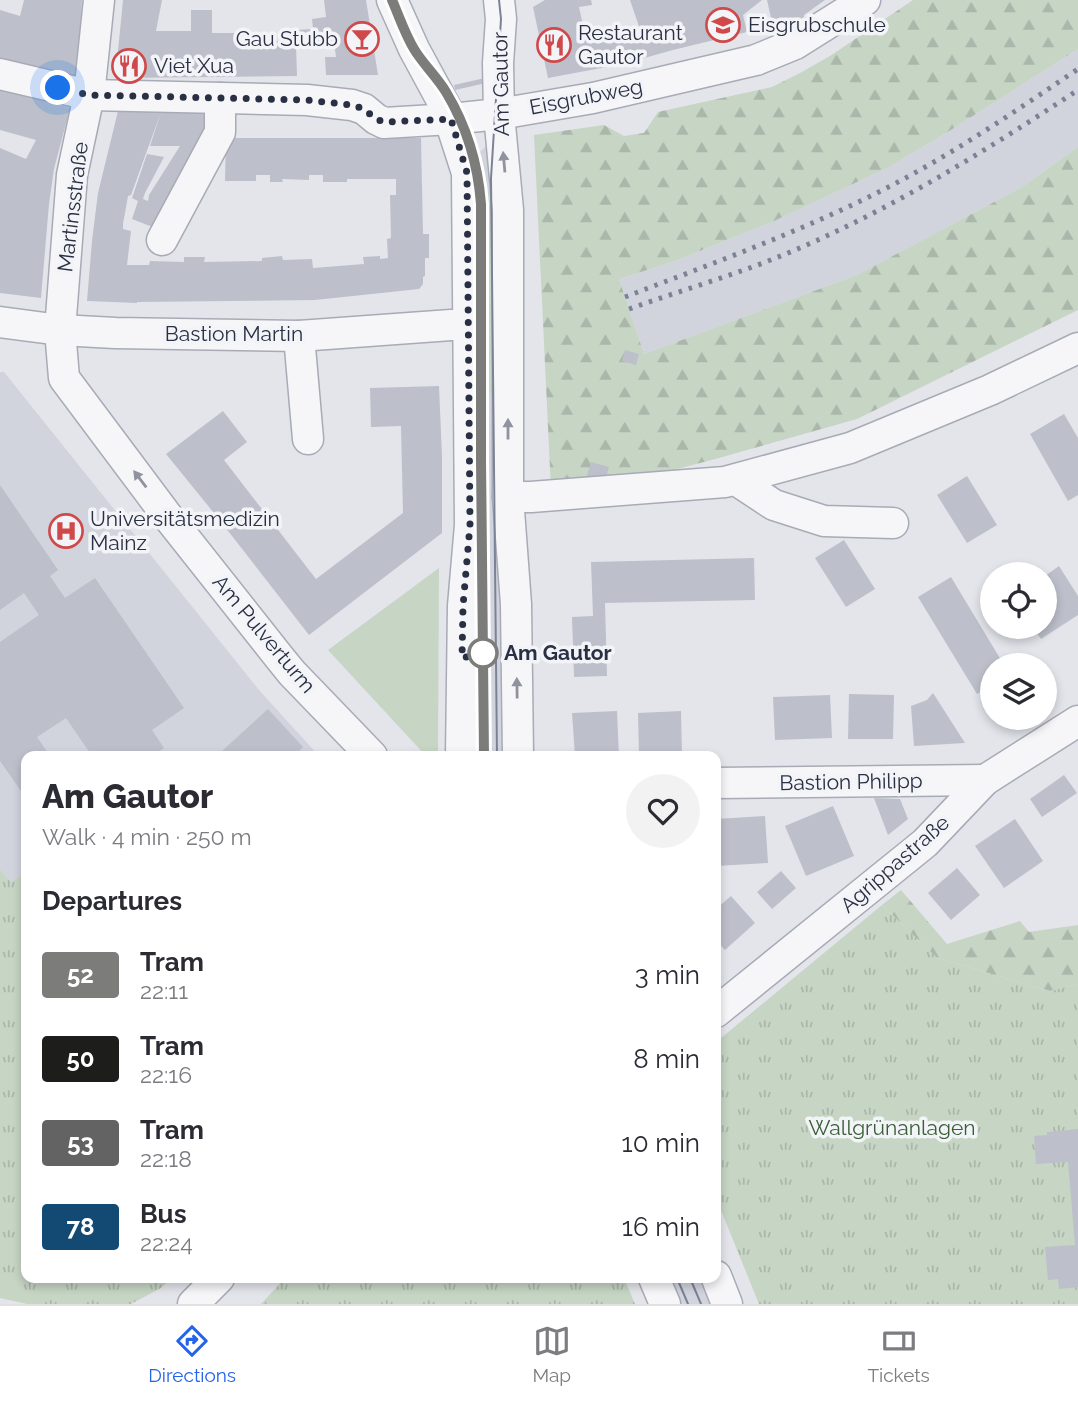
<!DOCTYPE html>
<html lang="en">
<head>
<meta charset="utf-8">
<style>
  :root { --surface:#fff; --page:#f2f2f3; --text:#2b2b33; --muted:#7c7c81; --line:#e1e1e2; --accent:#2563eb }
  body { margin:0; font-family:Raleway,sans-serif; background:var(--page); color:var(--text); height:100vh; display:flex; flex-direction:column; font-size:26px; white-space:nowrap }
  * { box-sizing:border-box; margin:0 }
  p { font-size:23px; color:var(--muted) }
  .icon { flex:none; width:38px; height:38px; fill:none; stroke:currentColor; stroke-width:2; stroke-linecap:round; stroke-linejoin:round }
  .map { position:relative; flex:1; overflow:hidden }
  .drawer { position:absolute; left:21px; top:751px; width:700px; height:532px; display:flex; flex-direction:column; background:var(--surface); border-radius:14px; box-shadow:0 4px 10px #0003 }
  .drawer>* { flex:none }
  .badge { padding:0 14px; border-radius:5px; font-size:24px; line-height:46px }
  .tools { position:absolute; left:980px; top:562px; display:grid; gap:14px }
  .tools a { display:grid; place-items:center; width:77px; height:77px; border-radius:50%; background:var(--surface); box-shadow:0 4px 10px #0003; font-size:35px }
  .you { position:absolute; width:35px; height:35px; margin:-18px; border:5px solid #fff; border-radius:50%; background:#1a73e8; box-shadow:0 0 0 10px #1a73e833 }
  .map>.badge { position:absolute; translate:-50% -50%; box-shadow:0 0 0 4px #fff }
  h2 { padding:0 21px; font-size:26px; line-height:63px }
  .round { display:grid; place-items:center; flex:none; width:74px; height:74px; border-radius:37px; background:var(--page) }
  .headline { display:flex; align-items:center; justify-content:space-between; height:119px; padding:0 21px }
  h1 { font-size:33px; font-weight:800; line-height:52px }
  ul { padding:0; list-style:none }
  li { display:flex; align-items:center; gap:21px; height:84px; padding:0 21px }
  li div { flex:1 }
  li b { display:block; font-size:26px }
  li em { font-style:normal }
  li .badge { min-width:77px; font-weight:700; text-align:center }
  .menu { display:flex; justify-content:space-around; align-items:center; height:98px; border-top:2px solid var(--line); background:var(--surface); font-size:19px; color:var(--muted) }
  .menu a { display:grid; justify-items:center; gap:4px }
  .menu .selected { color:var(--accent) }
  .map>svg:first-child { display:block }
  .built { fill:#d1d4dd }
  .grass { fill:#c6d5c4 }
  .forest { fill:url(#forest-firs) }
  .park { fill:url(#park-tufts) }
  .building { fill:#bdc0cb }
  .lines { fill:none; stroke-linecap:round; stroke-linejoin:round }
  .minor-casing { stroke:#a8abb5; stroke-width:33 }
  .minor { stroke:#f6f6f9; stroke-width:30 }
  .tram { stroke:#7c8295; stroke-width:2 }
  .rail { stroke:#7c8295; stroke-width:5; stroke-dasharray:3.5 7; stroke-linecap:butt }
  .oneway { fill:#90939e }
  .line-casing { stroke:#fff; stroke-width:16 }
  .line { stroke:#7c7c7b; stroke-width:10 }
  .walk { stroke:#2a3043; stroke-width:7; stroke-dasharray:0 12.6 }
  .stop-dot { fill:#fff; stroke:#7c7c7b; stroke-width:3.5 }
  .labels { text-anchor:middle; stroke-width:7; stroke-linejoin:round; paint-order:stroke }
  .poi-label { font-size:21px; fill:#2a3043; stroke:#f3f4f8; text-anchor:start }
  .street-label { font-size:21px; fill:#2a3043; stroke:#f3f4f8 }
  .stop-label { font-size:21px; font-weight:bold; fill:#2a3043; stroke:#f3f4f8; text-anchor:start }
  .park-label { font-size:21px; fill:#3a5f38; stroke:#f3f4f8 }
</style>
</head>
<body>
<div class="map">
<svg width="1078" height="1304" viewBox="0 0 1078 1304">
  <defs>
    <pattern id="forest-firs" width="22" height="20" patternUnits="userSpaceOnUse" patternTransform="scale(1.75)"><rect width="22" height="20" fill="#c6d5c4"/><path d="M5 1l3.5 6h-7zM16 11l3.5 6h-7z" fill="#aab7aa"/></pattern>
    <pattern id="park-tufts" width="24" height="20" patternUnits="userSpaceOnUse" patternTransform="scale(1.75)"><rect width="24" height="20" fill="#c6d5c4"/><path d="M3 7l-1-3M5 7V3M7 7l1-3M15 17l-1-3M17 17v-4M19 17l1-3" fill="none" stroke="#aab7aa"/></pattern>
  </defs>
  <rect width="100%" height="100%" fill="#e3e5eb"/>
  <!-- built -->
  <g class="built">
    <polygon points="1078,49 1078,147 1022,187 857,275 644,354 619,279 675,261 774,221 887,168 943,135"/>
    <polygon points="488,146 492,147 511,756 468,756 476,156 484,148"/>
    <polygon points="0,372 4,372 259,690 319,756 26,756 26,872 11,882 0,869"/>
    <polygon points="667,1278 702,1278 713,1304 677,1304"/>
  </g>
  <!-- grass -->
  <g class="grass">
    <polygon points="499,190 501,392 478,394 474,193"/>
    <polygon points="439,568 438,754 436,756 426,756 328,650"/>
  </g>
  <!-- forest -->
  <g class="forest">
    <polygon points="913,0 1078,0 1078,49 943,135 887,168 774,221 675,261 619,279 644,354 857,275 1022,187 1078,147 1078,310 857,419 719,458 617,485 551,489 534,135 604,125 624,136 644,133 658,112 772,87 800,73 830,56"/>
    <polygon points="901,890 947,944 1020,921 1029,932 1078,925 1078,984 1050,991 937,958 882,905"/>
  </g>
  <!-- park -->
  <g class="park">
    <polygon points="0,869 11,882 26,872 26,1278 172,1278 161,1288 131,1304 27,1304 0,1298"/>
    <polygon points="882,905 937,958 1050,991 1078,984 1078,1304 759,1304 716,1198 716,1057 721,1038"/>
    <polygon points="285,1278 624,1278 635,1304 261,1304"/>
  </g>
  <!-- building -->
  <g class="building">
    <polygon points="24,0 82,0 77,76 72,78 12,63 0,58 0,10 20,16"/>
    <polygon points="123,0 162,0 156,31 191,31 191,10 212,10 212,33 272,33 272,41 295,40 294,30 313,29 312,19 326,17 324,0 366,0 378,75 326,75 325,57 336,57 334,42 296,45 297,76 121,78 116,71"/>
    <polygon points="545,0 591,0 592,5 579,7 586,39 622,32 628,36 641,32 630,0 762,0 743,15 747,32 673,50 623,64 548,78 533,7"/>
    <polygon points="767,0 825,0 804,15 804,17 791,25 790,23 773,27"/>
    <polygon points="485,78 486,83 455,90 454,85"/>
    <polygon points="0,89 70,108 54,169 49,204 41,298 0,293 0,148 26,159 36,140 0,130"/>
    <polygon points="205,110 206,145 155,228 132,219 138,201 132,198 147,154 164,157 145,193 143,199 148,201 149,195 180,146 150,146 161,112 131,195 128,196 123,224 123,229 131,231 127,265 149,265 150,261 184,262 184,257 205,257 204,262 262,261 262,258 282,256 283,260 312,259 313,268 364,264 363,257 380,256 380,259 388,258 387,239 391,238 390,195 396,195 396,179 347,179 347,182 323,182 323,175 309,175 309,180 282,179 283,182 270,182 270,175 256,175 256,181 225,181 226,138 421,138 423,234 429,234 429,258 425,258 425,276 423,277 423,284 419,289 315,300 137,302 137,303 87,301 92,241 98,193 118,111"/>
    <polygon points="625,350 639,354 636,365 622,361"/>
    <polygon points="439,386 442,456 442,533 309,635 218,518 166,454 223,411 247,442 224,460 316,579 403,513 401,426 371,427 370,388"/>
    <polygon points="1064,414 1078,438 1078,495 1068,501 1030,434"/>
    <polygon points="591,462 609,467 604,484 586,479"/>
    <polygon points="967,476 997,525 967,543 937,495"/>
    <polygon points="0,485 58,570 50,576 65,598 95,578 184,708 152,730 164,748 153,756 92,756 66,718 37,737 50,756 26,756 26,787 21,791 0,761 0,642 39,615 24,593 0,610"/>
    <polygon points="844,540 875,589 846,607 815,558"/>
    <polygon points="754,558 755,600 605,603 607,676 574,677 572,617 593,616 591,562"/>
    <polygon points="1059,566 1078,596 1078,615 1041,639 1032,626 1045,626 1045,576"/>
    <polygon points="951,577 1004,665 992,665 992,685 977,694 918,597"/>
    <polygon points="933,693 965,743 914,746 911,706 927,700"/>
    <polygon points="849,694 894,695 893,739 848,739"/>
    <polygon points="830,695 832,738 775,740 773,697"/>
    <polygon points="268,709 303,747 294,756 227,756 222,751"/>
    <polygon points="617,711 619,756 575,756 572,713"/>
    <polygon points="681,711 682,756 639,756 638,713"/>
    <polygon points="1064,775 1077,793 1042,817 1030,799"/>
    <polygon points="874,798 900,799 908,819 888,835"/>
    <polygon points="833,806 854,856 806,876 785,826"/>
    <polygon points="765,816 768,863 716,866 716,819"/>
    <polygon points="1015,819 1043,861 1004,888 975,846"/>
    <polygon points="957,868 980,895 951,920 928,893"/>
    <polygon points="781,871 796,888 772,909 757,892"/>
    <polygon points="731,896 755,923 725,950 716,940 716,909"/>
    <polygon points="1078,1129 1078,1287 1059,1289 1058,1279 1048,1280 1045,1247 1075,1245 1068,1162 1036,1164 1034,1136 1047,1135 1047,1132"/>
  </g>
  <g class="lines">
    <!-- minor casing -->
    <g class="minor-casing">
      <g id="minor">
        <polyline points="99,0 89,95 72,175 60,330 64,378 165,513 279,657 292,673 372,756"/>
        <polyline points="392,0 414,49 446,108 467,173 470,525 463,606 461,756"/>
        <polyline points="499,0 501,19 498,63 499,114 508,210 508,497 516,604 518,756"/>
        <polyline points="0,74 89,95 307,100 352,105 364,109 376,119 384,123 451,119 499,114 593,98 756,60 795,44 865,0"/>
        <polyline points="162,240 220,132 220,98"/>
        <polyline points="0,322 60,330 115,333 299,336 451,325 468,325"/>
        <polyline points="299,336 308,439"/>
        <polyline points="736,480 774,505 824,521 893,523"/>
        <polyline points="508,497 531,497 725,482 850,448 990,390 1078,348"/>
        <polyline points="716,783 985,780"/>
        <polyline points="716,1012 925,843 985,780 1078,721"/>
        <polyline points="716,1276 727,1304"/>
        <polyline points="654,1278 665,1304"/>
        <polyline points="193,1304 219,1278"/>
      </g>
    </g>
    <!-- minor -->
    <use href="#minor" class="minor"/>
    <!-- tram -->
    <g class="tram">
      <path d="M392,0C399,16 405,34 414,49C423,64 437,77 446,92C467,127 478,164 481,204V460L484,756"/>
      <polyline points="497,756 491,178 501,19 499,0"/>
      <polyline points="677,1278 688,1304"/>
      <polyline points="690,1278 701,1304"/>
    </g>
    <!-- rail -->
    <g class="rail">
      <path d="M625,297C721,260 820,225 911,175C969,143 1023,106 1078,69"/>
      <path d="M629,309C671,294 714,281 755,266C870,223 976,157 1078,90"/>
    </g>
  </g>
  <!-- one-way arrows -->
  <defs><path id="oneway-solid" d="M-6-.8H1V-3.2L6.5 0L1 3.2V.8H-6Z" transform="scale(1.75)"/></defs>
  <g class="oneway">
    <use href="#oneway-solid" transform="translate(504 162) rotate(-95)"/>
    <use href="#oneway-solid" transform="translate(508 429) rotate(-90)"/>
    <use href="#oneway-solid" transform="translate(140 479) rotate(-127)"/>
    <use href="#oneway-solid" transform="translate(517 688) rotate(-91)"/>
  </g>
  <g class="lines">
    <!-- line casing -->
    <g class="line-casing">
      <path id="line" d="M392,0C399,16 405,34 414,49C423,64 437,77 446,92C467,127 478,164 481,204V460L484,756"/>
    </g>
    <!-- line -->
    <use href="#line" class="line"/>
    <!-- walk -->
    <polyline class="walk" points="58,88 89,95 307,100 352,105 364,109 376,119 384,122 451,119 467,173 470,525 463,606 462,658 483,653"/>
  </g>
  <!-- icons -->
  <defs>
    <g id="school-ring" transform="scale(1.75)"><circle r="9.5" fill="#f3f4f8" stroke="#cf494a" stroke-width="1.5"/><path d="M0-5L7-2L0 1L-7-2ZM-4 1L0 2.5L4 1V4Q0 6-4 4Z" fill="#cf494a"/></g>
    <g id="bar-ring" transform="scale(1.75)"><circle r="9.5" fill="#f3f4f8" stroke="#cf494a" stroke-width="1.5"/><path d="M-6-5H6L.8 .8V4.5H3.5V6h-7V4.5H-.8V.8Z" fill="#cf494a"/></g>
    <g id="restaurant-ring" transform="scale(1.75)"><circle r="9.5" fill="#f3f4f8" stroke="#cf494a" stroke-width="1.5"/><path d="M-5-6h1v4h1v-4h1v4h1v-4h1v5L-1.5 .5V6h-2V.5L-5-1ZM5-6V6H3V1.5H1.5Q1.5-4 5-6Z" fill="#cf494a"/></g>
    <g id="hospital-ring" transform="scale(1.75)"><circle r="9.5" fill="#f3f4f8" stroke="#cf494a" stroke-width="1.5"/><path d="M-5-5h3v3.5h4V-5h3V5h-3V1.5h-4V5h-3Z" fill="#cf494a"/></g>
  </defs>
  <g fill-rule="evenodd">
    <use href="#school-ring" x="723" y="25"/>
    <use href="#bar-ring" x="362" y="39"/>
    <use href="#restaurant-ring" x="554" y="45"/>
    <use href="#restaurant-ring" x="129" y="66"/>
    <use href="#hospital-ring" x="66" y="531"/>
  </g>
  <!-- markers -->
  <circle class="stop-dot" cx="483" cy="653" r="14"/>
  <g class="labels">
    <!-- poi labels -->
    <g class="poi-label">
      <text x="748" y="32">Eisgrubschule</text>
      <text x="578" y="40">Restaurant<tspan x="578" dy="24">Gautor</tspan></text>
      <text x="338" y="46" text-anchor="end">Gau Stubb</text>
      <text x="154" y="73">Viet Xua</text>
      <text x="90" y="526">Universitätsmedizin<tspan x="90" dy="24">Mainz</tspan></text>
    </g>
    <!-- street labels -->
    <g class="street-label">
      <text transform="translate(501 84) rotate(-91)" y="7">Am Gautor</text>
      <text transform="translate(586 97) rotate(-11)" y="7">Eisgrubweg</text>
      <text transform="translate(73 207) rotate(-83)" y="7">Martinsstraße</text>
      <text x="234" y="341">Bastion Martin</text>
      <text transform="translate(264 634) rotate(50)" y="7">Am Pulverturm</text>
      <text transform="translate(851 782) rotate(-1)" y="7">Bastion Philipp</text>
      <text transform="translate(895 864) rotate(-41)" y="7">Agrippastraße</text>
    </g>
    <!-- stop labels -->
    <g class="stop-label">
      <text x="504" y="660">Am Gautor</text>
    </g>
    <!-- park labels -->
    <g class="park-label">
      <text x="892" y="1135">Wallgrünanlagen</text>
    </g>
  </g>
</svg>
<div class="tools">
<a><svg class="icon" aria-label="locate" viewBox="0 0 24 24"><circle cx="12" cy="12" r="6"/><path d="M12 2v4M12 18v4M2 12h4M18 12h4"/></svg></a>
<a><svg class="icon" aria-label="layers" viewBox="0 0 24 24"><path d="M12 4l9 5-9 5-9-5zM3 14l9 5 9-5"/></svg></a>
</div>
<div class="you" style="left:58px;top:88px"></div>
<section class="drawer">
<div class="headline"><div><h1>Am Gautor</h1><p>Walk · 4 min · 250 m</p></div><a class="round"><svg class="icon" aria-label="heart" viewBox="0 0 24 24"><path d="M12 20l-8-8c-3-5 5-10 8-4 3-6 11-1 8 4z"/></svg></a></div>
<h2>Departures</h2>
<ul>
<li><span class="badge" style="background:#7c7c7b;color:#fff">52</span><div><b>Tram</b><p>22:11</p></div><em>3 min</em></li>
<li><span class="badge" style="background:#1d1d1b;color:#fff">50</span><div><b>Tram</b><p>22:16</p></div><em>8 min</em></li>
<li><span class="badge" style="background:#646363;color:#fff">53</span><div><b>Tram</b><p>22:18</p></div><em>10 min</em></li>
<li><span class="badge" style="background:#124a73;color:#fff">78</span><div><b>Bus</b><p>22:24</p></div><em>16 min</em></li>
</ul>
</section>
</div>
<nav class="menu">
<a class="selected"><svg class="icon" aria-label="directions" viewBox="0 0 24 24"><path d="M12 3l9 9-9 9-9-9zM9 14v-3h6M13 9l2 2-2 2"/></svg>Directions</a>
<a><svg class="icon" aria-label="map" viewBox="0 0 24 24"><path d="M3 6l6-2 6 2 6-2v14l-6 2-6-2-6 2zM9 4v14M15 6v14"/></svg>Map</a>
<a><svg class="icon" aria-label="tickets" viewBox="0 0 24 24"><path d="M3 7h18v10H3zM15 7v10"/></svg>Tickets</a>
</nav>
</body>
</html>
